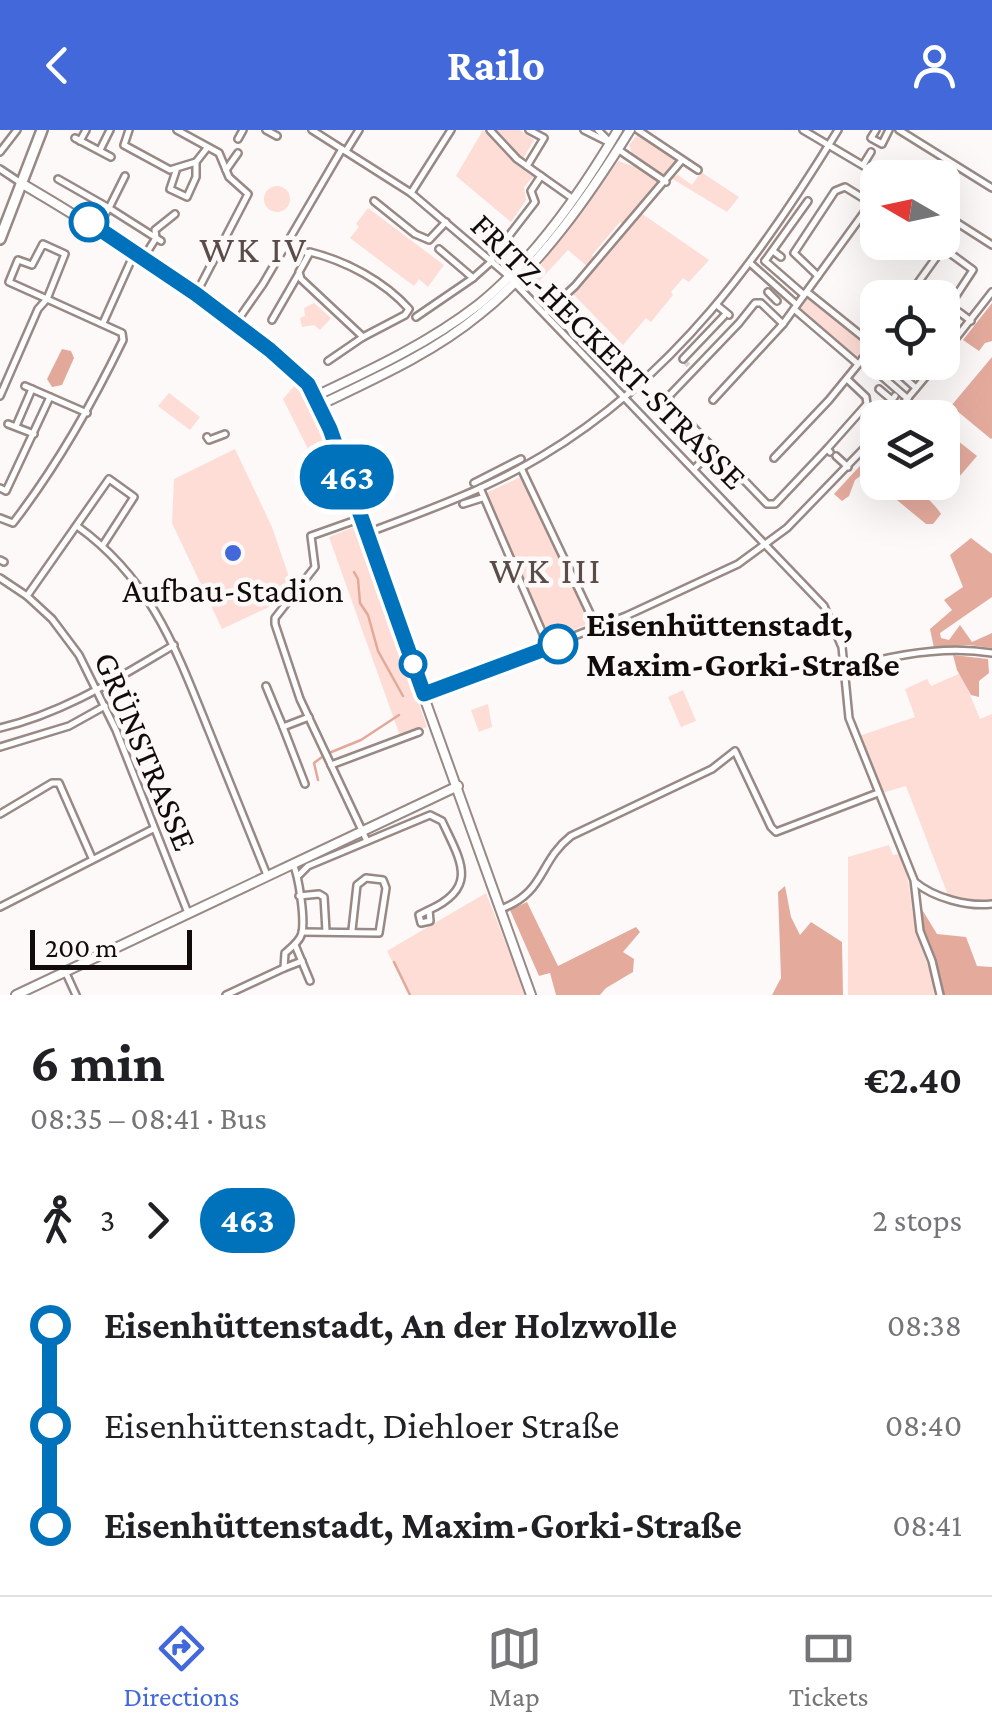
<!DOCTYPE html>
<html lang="en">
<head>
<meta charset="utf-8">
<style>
  :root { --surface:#fff; --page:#f6f6f6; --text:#202124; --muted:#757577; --line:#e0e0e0; --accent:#4268da }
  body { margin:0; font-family:"Crimson Pro",serif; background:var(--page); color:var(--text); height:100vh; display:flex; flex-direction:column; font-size:38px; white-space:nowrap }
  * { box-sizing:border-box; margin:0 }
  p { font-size:32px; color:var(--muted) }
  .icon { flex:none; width:55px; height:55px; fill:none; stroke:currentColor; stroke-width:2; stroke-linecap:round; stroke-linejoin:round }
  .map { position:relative; height:865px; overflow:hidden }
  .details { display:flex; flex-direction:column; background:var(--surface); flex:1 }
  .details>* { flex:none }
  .badge { padding:0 20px; border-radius:32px; font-size:35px; line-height:65px }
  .needle { width:65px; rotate:279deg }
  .buttons { position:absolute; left:860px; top:30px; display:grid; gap:20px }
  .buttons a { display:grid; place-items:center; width:100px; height:100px; border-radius:20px; background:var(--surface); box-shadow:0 10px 40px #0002; font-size:50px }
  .scale { position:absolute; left:30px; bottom:25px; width:162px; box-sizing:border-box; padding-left:10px; border:5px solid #110c0a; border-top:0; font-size:28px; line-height:35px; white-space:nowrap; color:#110c0a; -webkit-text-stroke:8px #fdf9f9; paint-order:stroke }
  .map>.badge { position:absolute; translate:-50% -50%; box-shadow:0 0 0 5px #fff }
  .legs { display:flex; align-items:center; gap:15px; height:110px; padding:0 30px; font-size:32px }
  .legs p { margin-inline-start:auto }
  .summary { display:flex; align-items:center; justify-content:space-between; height:170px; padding:0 30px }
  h1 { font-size:55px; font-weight:700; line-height:75px }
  ul { padding:0 30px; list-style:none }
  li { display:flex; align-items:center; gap:35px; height:100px; font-size:38px }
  li i { display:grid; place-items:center; width:15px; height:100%; margin:0 12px; background:currentColor }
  li i::after { content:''; width:25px; height:25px; margin:-12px; border:8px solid; border-radius:50%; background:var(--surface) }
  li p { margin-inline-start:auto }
  li:first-child i { background:linear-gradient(#0000 50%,currentColor 0) }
  li:last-child i { background:linear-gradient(currentColor 50%,#0000 0) }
  header { display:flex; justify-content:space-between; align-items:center; height:130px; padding:0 30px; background:var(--accent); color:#fff; font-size:45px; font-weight:700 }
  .dock { display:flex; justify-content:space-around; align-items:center; height:140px; border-top:2px solid var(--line); background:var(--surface); font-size:28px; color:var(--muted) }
  .dock a { display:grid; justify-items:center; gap:5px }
  .dock .active { color:var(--accent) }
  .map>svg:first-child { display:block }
  .green { fill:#fdddd5 }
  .forest { fill:#e4ab9d }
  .water { fill:#e2a99b }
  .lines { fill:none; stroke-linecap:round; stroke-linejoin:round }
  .stream { stroke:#e2a99b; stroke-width:2.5 }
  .street-tunnel { stroke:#dad5d5; stroke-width:5; stroke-dasharray:5 2.5; stroke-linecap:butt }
  .street-casing { stroke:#988985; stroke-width:10 }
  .secondary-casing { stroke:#988985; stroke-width:12 }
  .primary-casing { stroke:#988985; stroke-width:14 }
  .street { stroke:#fff; stroke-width:5 }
  .secondary { stroke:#fff; stroke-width:8 }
  .primary { stroke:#fff; stroke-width:9 }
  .line-1-casing { stroke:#fff; stroke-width:22 }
  .line-1 { stroke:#0072bc; stroke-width:15 }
  .stop-1-dot { fill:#fff; stroke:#0072bc; stroke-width:5 }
  .poi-dot { fill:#4268da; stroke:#fdf9f9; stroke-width:4 }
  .labels { text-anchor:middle; stroke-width:9; stroke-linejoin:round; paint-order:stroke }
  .street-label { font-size:35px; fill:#110c0a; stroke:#fdf9f9 }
  .poi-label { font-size:35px; fill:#110c0a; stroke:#fdf9f9 }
  .stop-label { font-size:35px; font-weight:bold; fill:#110c0a; stroke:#fdf9f9; text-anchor:start }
  .neighbourhood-label { font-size:38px; letter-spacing:2.5px; fill:#5a4d49; stroke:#fdf9f9 }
</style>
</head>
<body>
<header><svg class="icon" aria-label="back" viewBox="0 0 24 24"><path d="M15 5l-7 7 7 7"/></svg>Railo<svg class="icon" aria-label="person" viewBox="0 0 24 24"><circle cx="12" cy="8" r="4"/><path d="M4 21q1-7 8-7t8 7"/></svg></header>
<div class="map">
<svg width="992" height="865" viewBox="0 0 992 865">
  <rect width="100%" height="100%" fill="#fdf9f9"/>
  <!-- green -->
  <g class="green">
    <polygon points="483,0 515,26 517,23 496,0 520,0 534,10 521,32 536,46 536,49 532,48 524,57 526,70 511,92 456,46"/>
    <polygon points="638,4 678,31 666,47 632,23 629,15"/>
    <polygon points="618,31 636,37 657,49 658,56 624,95 620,92 592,125 595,128 588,137 568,120 540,150 551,170 555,167 557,170 549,178 528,152"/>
    <polygon points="701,42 739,67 727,82 671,48 678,45 692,55"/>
    <circle cx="277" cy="69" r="13"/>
    <polygon points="368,78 444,135 428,157 419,149 414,156 350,108 359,97 356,94"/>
    <polygon points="641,83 709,130 689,152 683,148 671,162 673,165 651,192 646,188 623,215 572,163"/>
    <polygon points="808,168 866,212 867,217 856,229 799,181"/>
    <polygon points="314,173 331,188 320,200 314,195 302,197 300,188 305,186 304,178"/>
    <path d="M296,254C319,279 331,317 340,349L330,353L323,349L283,269Z"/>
    <polygon points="169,263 200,287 190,300 158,276"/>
    <polygon points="235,319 272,397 290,450 269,477 222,499 172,393 174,349"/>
    <polygon points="523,346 592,492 548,511 484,364"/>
    <polygon points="357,396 427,597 400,606 329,407"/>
    <polygon points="961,543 980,589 992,584 992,772 967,771 948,765 906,656 882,663 859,606 915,587 905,559 927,549 931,556"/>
    <polygon points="683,560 696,591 681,597 668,567"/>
    <polygon points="488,574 492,597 479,602 471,580"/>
    <path d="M889,715L893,725L900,724C912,752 909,775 917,803C922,824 933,843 934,865H848V727Z"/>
    <polygon points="486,763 526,865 409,865 387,821"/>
  </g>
  <!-- forest -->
  <g class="forest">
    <polygon points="992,173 992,211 985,213 979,221 963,210"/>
    <polygon points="992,227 992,308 991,309 951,276"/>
    <polygon points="943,299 977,326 959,347 943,335"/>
    <polygon points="869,326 877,332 877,340 872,337 855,350 849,366 842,371 834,364"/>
    <path d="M888,353C909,352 930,367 941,384L933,394H926L886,361Z"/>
    <polygon points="971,408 992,424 992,467 940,503 941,508 949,510 960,495 972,512 992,503 992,518 969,515 934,518 930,499 952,480 944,470 963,457 950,425"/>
    <polygon points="953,525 988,529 989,543 979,551 979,567 971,565 957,540"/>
    <polygon points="785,756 791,787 800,805 811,792 842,812 843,865 772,865 781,848 778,762"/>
    <polygon points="527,772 558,836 636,797 640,802 623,822 634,829 633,842 606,858 600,865 556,865 550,843 539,846 510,780"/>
    <path d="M918,773L937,804L966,807L977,836L992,837V865H942C936,833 923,805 918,773Z"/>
  </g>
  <!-- water -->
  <polygon class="water" points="62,219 71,221 74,228 62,255 52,257 47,249"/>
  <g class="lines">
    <!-- stream -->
    <g class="stream">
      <polyline points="354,442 358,449 360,473 368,485 378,521 403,566"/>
      <polyline points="329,623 361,610 399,585"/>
      <polyline points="318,650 314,633 322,627"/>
      <polyline points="394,832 410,865"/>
    </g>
    <!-- street-tunnel -->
    <polyline class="street-tunnel" points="685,232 691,238"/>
    <!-- street casing -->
    <g class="street-casing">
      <g id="street">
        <polyline points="129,0 124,15 170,40 196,32 207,18"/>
        <polyline points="177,0 219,23 229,47 248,64 196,164"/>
        <polyline points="266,0 277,6"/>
        <polyline points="312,0 411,63 505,143 824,476 842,517 849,588 914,750 920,801 932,831 940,865"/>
        <polyline points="584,0 610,13"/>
        <polyline points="598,0 609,11"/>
        <polyline points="638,0 698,40"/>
        <polyline points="803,0 884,48"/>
        <polyline points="876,0 871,8 882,14 889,0"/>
        <polyline points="899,0 992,58"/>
        <polyline points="75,8 111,27"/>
        <polyline points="238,9 243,0"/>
        <polyline points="80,11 86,0"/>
        <polyline points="100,20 110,0"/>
        <polyline points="619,20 666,52"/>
        <polyline points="346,21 359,0"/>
        <polyline points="0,22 17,0"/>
        <polyline points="863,35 871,22"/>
        <polyline points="527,36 544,8 529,0"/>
        <polyline points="0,39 21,53"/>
        <polyline points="226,40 238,23"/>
        <polyline points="176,41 170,59 187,67 196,47 196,32"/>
        <polyline points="125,46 109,78 161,111"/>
        <polyline points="541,46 572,68"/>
        <polyline points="58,49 109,78 97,97"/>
        <polyline points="411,63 451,0"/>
        <polyline points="374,71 415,104 429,110 446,92"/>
        <polyline points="942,83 992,115"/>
        <path d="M289,112L309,124L310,122C346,131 384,151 409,179L405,185L363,207L301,149L299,142L309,124"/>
        <polygon points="43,114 65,124 47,169 9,152 18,130 32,135"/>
        <polyline points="943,118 973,140 950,175"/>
        <polyline points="773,121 781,127"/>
        <polyline points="144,127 156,108 155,100 175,84"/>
        <polyline points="490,130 535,72 531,61 541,46 517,29 490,0"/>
        <polyline points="765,131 808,71"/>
        <polyline points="765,131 804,165"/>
        <polyline points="750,133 796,174"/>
        <polyline points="818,146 794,123 835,61 845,57 871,73"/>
        <polyline points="473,148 492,131"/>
        <polyline points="768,162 777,171"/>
        <polyline points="807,162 873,215"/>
        <polyline points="907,168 943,118 935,112"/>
        <polyline points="718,176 729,185"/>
        <polyline points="794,179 858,234"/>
        <polyline points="959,182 971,191"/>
        <polyline points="545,184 575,156 682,30"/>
        <polyline points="942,186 950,175 953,178"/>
        <polyline points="416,187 473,148 439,119"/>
        <polyline points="272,190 298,145"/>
        <polyline points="103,193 134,124"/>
        <polyline points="235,194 263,154 342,19"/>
        <polyline points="783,194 761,173 755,173 739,193 670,265 669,272 767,374 775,374 827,319 830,322"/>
        <polyline points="942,226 992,162"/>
        <polyline points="683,229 724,186"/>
        <polyline points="862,229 908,269"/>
        <polyline points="328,231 363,207"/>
        <polyline points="887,232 916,258"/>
        <polyline points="901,232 915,244 924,232"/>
        <polyline points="25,256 87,283"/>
        <polyline points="879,259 892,270 895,266"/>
        <path d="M0,266L38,179L47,169L122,203L123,210C92,274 57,336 13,393L0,388"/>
        <polyline points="713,270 783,194 871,73 878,77"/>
        <polyline points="882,281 892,270"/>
        <polyline points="891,288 938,232"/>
        <polyline points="8,294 34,304"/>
        <polyline points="16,296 32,259"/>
        <polyline points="207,307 209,310 225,304"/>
        <polyline points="827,319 867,274 866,267 847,249"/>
        <polyline points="836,326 848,337"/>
        <polyline points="774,328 829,270 878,210"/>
        <polyline points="521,338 597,498"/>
        <polyline points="694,339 706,327"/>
        <polyline points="474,353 521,329"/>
        <polyline points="0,358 6,361 50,267"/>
        <polyline points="480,358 549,518"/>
        <polyline points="463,374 482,368"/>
        <polyline points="359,389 311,406 315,437 275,488 275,494 300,569 367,711"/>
        <path d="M77,396C151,449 176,519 209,601C228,649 248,697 267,745"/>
        <path d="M367,403C426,381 487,359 542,326C673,248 760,128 838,0"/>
        <polyline points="0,430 4,432"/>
        <polyline points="0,448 27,466 52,489 79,525 116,600 188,783"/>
        <polyline points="27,466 109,349 134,367 103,415"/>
        <path d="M846,539C892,525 943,515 992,523"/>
        <polyline points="266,556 283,597 309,587"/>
        <polyline points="424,564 626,486 738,434 787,398 878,304"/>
        <polyline points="283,597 305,654"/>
        <path d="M0,598C64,583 118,548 174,515"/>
        <polyline points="0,617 69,596 105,576"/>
        <polyline points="331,635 419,602"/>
        <polyline points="0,684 52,653 59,653 92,728"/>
        <path d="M298,746L308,736L430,685L442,691C460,730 480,757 429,780L430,791L421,793L419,785L429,780"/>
        <path d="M915,752C934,768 968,777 992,774"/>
        <polyline points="299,766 319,764 324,767 326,801"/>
        <polyline points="0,777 153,699"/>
        <path d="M501,779C546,762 538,732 571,706L712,639L735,621L771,697L776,702L878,663"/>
        <polyline points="302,802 379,803 386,758 383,750 366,748 357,755 352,800"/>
        <polyline points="295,815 310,851"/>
        <polyline points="284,838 302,831"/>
        <polyline points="65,841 76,865"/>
        <path d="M226,865L284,838L285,823C292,817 300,811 302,803C305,788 299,747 293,734"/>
      </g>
    </g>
    <!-- secondary casing -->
    <g class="secondary-casing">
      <g id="secondary">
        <path d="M21,53C96,97 166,142 235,194C264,215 296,235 316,266L531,865"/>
        <path d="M316,266C371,240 429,213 478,175C534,130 582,61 618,0"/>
        <path d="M320,275C374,249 433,223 480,184C541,135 589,66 630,0"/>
        <polyline points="16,865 458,656"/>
      </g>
    </g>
    <!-- primary casing -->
    <g class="primary-casing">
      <polyline id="primary" points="0,109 42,0"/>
    </g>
    <!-- street -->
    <use href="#street" class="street"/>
    <!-- secondary -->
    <use href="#secondary" class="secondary"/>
    <!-- primary -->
    <use href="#primary" class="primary"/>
  </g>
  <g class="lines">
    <!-- line-1 casing -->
    <g class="line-1-casing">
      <polyline id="line-1" points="89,92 196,164 270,220 308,254 330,299 424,564 558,514"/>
    </g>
    <!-- line-1 -->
    <use href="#line-1" class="line-1"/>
  </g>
  <!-- markers -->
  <g class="stop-1-dot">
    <circle cx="89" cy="92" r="18"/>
    <circle cx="558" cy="514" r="18"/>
    <circle cx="413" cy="534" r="12"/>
  </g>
  <circle class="poi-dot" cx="233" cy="423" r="10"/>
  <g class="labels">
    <!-- street labels -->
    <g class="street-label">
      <text transform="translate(609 221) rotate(45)" y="12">FRITZ-HECKERT-STRASSE</text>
      <text transform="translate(146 621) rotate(67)" y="12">GRÜNSTRASSE</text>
    </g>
    <!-- poi labels -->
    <g class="poi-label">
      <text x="233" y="472">Aufbau-Stadion</text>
    </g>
    <!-- stop labels -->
    <g class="stop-label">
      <text x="586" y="506">Eisenhüttenstadt,<tspan x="586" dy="40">Maxim-Gorki-Straße</tspan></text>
    </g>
    <!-- neighbourhood labels -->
    <g class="neighbourhood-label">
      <text x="254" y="132">WK IV</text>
      <text x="546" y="453">WK III</text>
    </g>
  </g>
</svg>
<div class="buttons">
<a><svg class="needle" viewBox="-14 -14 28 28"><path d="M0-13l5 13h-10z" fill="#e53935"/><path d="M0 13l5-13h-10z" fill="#757577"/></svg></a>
<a><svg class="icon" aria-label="locate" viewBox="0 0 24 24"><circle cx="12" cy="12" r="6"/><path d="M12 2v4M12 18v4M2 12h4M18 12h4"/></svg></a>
<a><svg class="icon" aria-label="layers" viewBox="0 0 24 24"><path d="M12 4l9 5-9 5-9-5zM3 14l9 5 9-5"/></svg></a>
</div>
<div class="scale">200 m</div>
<b class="badge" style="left:347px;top:347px;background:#0072bc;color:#fff">463</b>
</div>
<section class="details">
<div class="summary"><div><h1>6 min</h1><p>08:35 – 08:41 · Bus</p></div><b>€2.40</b></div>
<div class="legs"><svg class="icon" aria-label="walk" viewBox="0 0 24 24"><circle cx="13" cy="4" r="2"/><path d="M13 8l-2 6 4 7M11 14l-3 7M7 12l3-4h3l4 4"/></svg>3<svg class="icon" aria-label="forward" viewBox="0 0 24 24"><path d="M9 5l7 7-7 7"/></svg><b class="badge" style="background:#0072bc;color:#fff">463</b><p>2 stops</p></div>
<ul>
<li><i style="color:#0072bc"></i><b>Eisenhüttenstadt, An der Holzwolle</b><p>08:38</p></li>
<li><i style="color:#0072bc"></i><span>Eisenhüttenstadt, Diehloer Straße</span><p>08:40</p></li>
<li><i style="color:#0072bc"></i><b>Eisenhüttenstadt, Maxim-Gorki-Straße</b><p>08:41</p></li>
</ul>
</section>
<nav class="dock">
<a class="active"><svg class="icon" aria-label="directions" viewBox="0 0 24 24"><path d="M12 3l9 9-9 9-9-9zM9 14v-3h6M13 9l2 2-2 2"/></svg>Directions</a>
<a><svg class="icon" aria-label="map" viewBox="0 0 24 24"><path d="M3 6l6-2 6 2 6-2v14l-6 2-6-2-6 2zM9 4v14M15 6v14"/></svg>Map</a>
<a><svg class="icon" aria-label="tickets" viewBox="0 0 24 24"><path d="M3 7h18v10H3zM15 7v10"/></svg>Tickets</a>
</nav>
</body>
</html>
